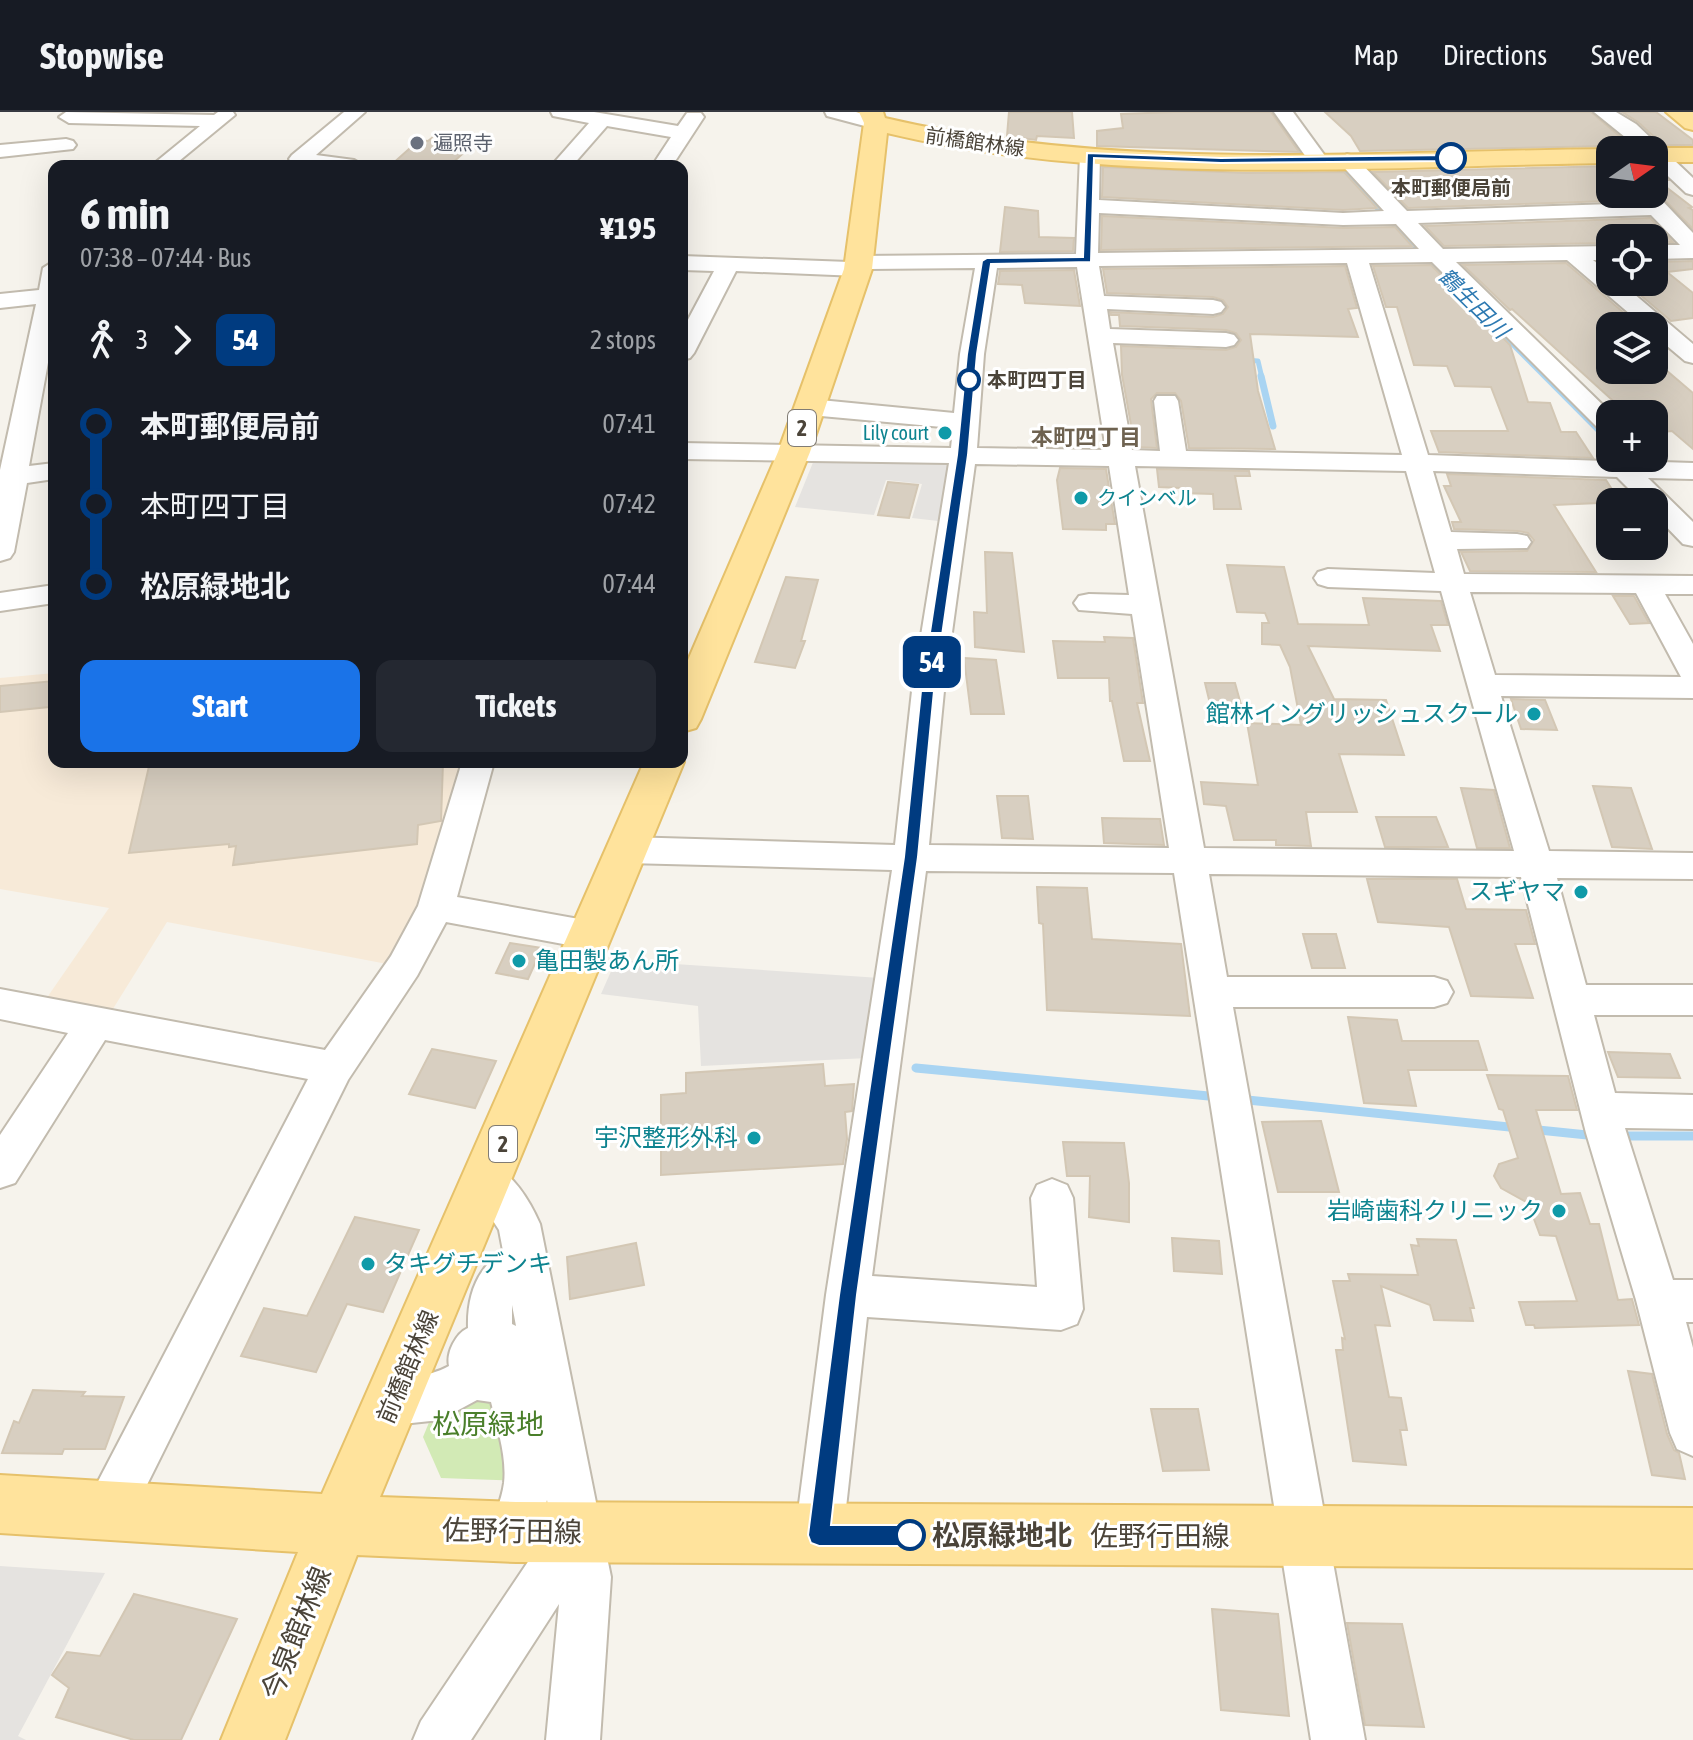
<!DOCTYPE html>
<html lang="en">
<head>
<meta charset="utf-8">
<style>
  :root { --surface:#171b24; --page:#242831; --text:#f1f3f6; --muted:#9ea1a6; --line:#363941; --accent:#1a73e8 }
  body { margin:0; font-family:"Asap Condensed","Noto Sans JP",sans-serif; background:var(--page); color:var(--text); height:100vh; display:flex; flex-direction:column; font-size:30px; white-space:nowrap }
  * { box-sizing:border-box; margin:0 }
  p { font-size:26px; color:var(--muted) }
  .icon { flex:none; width:44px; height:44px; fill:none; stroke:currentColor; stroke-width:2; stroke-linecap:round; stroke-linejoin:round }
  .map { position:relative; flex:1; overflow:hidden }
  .side { position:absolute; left:48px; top:48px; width:640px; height:608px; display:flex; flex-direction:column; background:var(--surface); border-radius:16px; box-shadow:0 8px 32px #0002 }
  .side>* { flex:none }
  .badge { padding:0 16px; border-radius:12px; font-size:28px; line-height:52px }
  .needle { width:52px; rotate:76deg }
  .tools { position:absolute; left:1596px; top:24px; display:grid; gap:16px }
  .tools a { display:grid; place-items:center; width:72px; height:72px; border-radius:16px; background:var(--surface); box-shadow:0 8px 32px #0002; font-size:40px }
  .map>.badge { position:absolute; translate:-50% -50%; box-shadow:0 0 0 4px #fff }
  .legs { display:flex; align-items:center; gap:12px; height:88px; padding:0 32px; font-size:26px }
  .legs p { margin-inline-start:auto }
  .head { display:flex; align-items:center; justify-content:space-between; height:136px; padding:0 32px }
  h1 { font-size:44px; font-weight:700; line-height:60px }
  .button { display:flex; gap:16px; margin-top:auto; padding:16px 32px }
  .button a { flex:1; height:92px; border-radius:16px; background:var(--accent); color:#fff; font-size:32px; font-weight:700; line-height:92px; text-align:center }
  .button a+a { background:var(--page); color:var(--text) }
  ul { padding:0 32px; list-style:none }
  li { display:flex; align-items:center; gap:28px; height:80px; font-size:30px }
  li i { display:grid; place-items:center; width:12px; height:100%; margin:0 10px; background:currentColor }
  li i::after { content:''; width:20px; height:20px; margin:-10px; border:6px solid; border-radius:50%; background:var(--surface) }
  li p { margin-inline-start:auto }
  li:first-child i { background:linear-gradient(#0000 50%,currentColor 0) }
  li:last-child i { background:linear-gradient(currentColor 50%,#0000 0) }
  header { display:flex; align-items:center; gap:48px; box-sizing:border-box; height:112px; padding:0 40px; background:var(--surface); border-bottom:2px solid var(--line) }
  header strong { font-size:38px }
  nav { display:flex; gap:44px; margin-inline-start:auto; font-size:28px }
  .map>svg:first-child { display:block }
  .commercial { fill:#f7ead8 }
  .green { fill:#d2eab5 }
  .parking { fill:#e5e3e0 }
  .water { fill:#a9d4f2 }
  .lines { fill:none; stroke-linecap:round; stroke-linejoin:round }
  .stream-far2 { stroke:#a9d4f2; stroke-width:5 }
  .stream-far1 { stroke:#a9d4f2; stroke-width:7 }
  .stream { stroke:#a9d4f2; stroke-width:9 }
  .building { fill:#d8cfc1; stroke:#d3c7b4; stroke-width:2 }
  .minor-casing { stroke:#c2bbae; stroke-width:4 }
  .major-casing { stroke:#e6c16a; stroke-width:4 }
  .minor { fill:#fff; fill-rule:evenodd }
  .major { fill:#ffe39c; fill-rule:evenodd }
  .line-1 { fill:#003b80; stroke:#fff; stroke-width:2 }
  .worship-dot { fill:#6b7280; stroke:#fff; stroke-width:3 }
  .stop-1-dot { fill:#fff; stroke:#003b80; stroke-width:4 }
  .culture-dot { fill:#0f9aa8; stroke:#fff; stroke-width:3 }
  .labels { text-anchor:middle; stroke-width:6; stroke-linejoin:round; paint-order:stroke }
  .far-street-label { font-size:20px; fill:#4b4439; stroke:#fff }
  .far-worship-label { font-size:20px; fill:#5b616d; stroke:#fff; text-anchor:start }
  .far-stop-label { font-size:20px; font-weight:bold; fill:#4b4439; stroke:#fff }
  .far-culture-label { font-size:20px; fill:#0d838f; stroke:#fff; text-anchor:end }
  .far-water-label { font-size:22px; font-style:italic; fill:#2e7ab2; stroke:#fff }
  .shield { fill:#fff; stroke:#817c74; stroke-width:2 }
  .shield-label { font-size:22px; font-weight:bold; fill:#4b4439 }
  .far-neighbourhood-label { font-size:22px; font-weight:bold; fill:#6e6250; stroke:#fff }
  .culture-label { font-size:24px; fill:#0d838f; stroke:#fff; text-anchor:end }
  .street-label { font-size:24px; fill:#4b4439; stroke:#fff }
  .near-park-label { font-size:28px; fill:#4a7f2a; stroke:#fff }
  .near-street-label { font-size:28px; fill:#4b4439; stroke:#fff }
  .near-stop-label { font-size:28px; font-weight:bold; fill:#4b4439; stroke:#fff; text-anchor:start }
</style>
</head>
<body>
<header>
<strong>Stopwise</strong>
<nav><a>Map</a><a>Directions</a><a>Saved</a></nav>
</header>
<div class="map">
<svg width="1693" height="1628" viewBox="0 0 1693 1628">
  <rect width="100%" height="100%" fill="#f6f3ec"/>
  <!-- commercial -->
  <polygon class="commercial" points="54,561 54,650 466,650 421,795 387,852 167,810 111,900 46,887 109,796 0,777 0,566"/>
  <!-- green -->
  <polygon class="green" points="499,1141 516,1145 555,1370 441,1366 423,1325"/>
  <!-- parking -->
  <g class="parking">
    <polygon points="814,348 956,350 947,410 912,406 922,372 886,368 874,403 795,395"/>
    <polygon points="616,848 880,866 868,946 701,954 698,894 601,882"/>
    <polygon points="0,1454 105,1461 18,1624 26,1628 0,1628"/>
  </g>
  <!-- water -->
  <polygon class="water" points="1333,55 1345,55 1610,321 1610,334"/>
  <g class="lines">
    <!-- stream-far2 -->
    <polyline class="stream-far2" points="1244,248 1258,249 1262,266"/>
    <!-- stream-far1 -->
    <polyline class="stream-far1" points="1261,264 1273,314"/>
    <!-- stream -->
    <g class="stream">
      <polyline points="916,956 1219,985"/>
      <polyline points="1238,987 1597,1024"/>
      <polyline points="1616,1024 1693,1024"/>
    </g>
  </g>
  <!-- building -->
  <g class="building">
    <polygon points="1009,0 1072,0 1074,26 1037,24 1036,28 1007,24"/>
    <polygon points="1174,0 1271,0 1299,40 1097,34 1097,19 1123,16 1121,2"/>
    <polygon points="1325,0 1591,0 1636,38 1618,38 1610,34 1360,39 1351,24"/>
    <polygon points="1622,0 1656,0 1693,28 1693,33 1663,33 1638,10"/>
    <polygon points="438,21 480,26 449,54 390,54 419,28 428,29"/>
    <polygon points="1610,54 1610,82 1632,82 1636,88 1408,96 1373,60"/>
    <polygon points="1103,55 1246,61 1344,60 1377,96 1343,98 1102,85"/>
    <polygon points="1654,55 1668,68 1657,68 1692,95 1689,96 1693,98 1693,117 1654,77"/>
    <polygon points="1005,95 1038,99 1039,125 1074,126 1073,139 1000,140"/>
    <polygon points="1102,104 1343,116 1395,115 1412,134 1101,138"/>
    <polygon points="1650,106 1673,130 1654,130 1654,126 1610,126 1610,131 1444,134 1425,114"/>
    <polygon points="1693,149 1693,157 1667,160 1693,181 1693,206 1671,209 1625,170 1654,170 1654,150"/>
    <polygon points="1566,151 1638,213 1610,214 1610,258 1666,258 1693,281 1693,337 1672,319 1654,321 1654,293 1622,297 1512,197 1510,198 1463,153"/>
    <polygon points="1431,153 1510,233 1528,290 1550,291 1561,320 1576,320 1593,346 1439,340 1431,319 1508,319 1491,275 1455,274 1447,254 1414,253 1397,195 1386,195 1373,154"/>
    <polygon points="1345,154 1357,196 1348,197 1358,225 1250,222 1258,279 1275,337 1189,336 1181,289 1175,281 1157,281 1151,287 1157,336 1135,335 1122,263 1121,234 1226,238 1236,235 1241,228 1236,221 1226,218 1120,214 1119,203 1111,203 1110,200 1213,205 1223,202 1228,195 1223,188 1213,185 1107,181 1103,157"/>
    <polygon points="1074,158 1080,194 1025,191 1022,173 998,172 1000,159"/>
    <polygon points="1060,356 1106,357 1115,412 1106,412 1106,418 1063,417 1057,368"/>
    <polygon points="1157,357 1249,359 1250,364 1235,364 1241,397 1214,397 1213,382 1183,381 1182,376 1159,375"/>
    <polygon points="1447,362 1606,368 1620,390 1554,393 1596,460 1470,459 1461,440 1527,439 1534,428 1528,421 1518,419 1454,417 1452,410 1461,410 1444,374 1451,374"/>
    <polygon points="888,370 918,373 909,406 878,403"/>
    <polygon points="985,440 1012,441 1024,540 975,535 974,500 987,501"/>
    <polygon points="1227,453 1284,455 1298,512 1369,513 1363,486 1441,489 1448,513 1431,513 1440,539 1308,534 1334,587 1386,588 1404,643 1339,642 1357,700 1306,700 1311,734 1276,733 1276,728 1234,728 1226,694 1204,692 1201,670 1258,673 1247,611 1301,613 1290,555 1280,533 1262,532 1262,511 1269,511 1265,501 1237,500"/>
    <polygon points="786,465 818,468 801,529 805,529 795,556 755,550"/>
    <polygon points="1613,484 1634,484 1649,511 1630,512"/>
    <polygon points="1104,525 1133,526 1143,591 1137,591 1150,649 1124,649 1112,589 1110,589 1109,566 1058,566 1053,529 1105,530"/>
    <polygon points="964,546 996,548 1004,602 971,602"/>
    <polygon points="54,569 49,595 0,600 0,574"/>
    <polygon points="1205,571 1235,571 1243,600 1212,600"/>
    <polygon points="1511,587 1545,588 1557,618 1521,617"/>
    <polygon points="150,650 443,650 441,709 418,713 417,732 233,753 236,734 229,735 229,732 129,741"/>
    <polygon points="1593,674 1631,676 1652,737 1612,735"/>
    <polygon points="1461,676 1494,678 1510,736 1477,736"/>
    <polygon points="997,684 1028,684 1033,727 1002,726"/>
    <polygon points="1376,705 1436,705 1448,735 1385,735"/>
    <polygon points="1102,706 1160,707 1164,733 1104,731"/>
    <polygon points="1367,767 1457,767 1466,797 1526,798 1535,832 1515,832 1533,886 1471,884 1449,815 1378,810"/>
    <polygon points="1037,775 1087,776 1092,827 1181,832 1190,904 1047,898 1043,812 1039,811"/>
    <polygon points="1303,822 1336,822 1345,856 1312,856"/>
    <polygon points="510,831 542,836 528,867 496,861"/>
    <polygon points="1348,905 1397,908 1402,929 1478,929 1487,958 1408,958 1416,994 1364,991"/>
    <polygon points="432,937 496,949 475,996 409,982"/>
    <polygon points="1608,940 1670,942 1680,966 1618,965"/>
    <polygon points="823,952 825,974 854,972 852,999 845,1000 847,1027 843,1052 661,1063 661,983 686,981 686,961"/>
    <polygon points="1487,963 1568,964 1577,998 1536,998 1561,1082 1580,1081 1590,1112 1599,1112 1618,1188 1632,1187 1639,1213 1535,1216 1534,1213 1526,1213 1519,1190 1577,1189 1556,1124 1540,1123 1528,1091 1501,1076 1494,1064 1499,1052 1518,1046 1503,998 1499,997"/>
    <polygon points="1321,1009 1339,1080 1278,1080 1262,1010"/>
    <polygon points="1063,1030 1124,1031 1129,1071 1129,1110 1089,1105 1090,1064 1067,1064"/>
    <polygon points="355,1105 419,1118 383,1200 347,1192 316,1260 241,1244 264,1196 307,1204"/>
    <polygon points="1172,1126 1219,1129 1222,1162 1174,1159"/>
    <polygon points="1417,1127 1456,1128 1474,1196 1470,1196 1473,1209 1434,1208 1430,1193 1381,1174 1390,1214 1375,1213 1389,1285 1401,1286 1407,1318 1400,1318 1406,1353 1353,1349 1336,1238 1343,1238 1342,1226 1345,1227 1333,1169 1350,1169 1348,1162 1418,1163 1411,1133 1419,1134"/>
    <polygon points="636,1131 644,1173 570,1187 567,1145"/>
    <polygon points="1628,1259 1652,1262 1667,1322 1674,1338 1679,1341 1685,1367 1652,1363"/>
    <polygon points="33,1278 85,1280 82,1284 124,1285 105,1337 64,1337 62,1342 2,1341 14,1309 19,1311"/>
    <polygon points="1151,1297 1198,1297 1209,1358 1163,1359"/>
    <polygon points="134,1482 237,1507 181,1628 134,1628 56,1605 69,1576 52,1563 67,1540 100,1544"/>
    <polygon points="1212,1497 1278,1502 1289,1604 1221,1598"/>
    <polygon points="1347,1511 1402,1512 1424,1615 1365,1613"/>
  </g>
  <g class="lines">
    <!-- minor casing -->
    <g class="minor-casing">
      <g id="minor">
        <polygon points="66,0 214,3 218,0 233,0 235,3 173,54 151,54 200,14 69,11 59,5"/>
        <polygon points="344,0 365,0 316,43 354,48 364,54 292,51 289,47 292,43"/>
        <polygon points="551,0 594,0 678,14 687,1 701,1 704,5 672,54 652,54 671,25 607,14 572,54 551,54 589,11 553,4"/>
        <polygon points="825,0 856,0 883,7 886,11 876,17 827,4"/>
        <polygon points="1274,0 1293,0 1328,48 1325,52 1311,52"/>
        <polygon points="1594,0 1616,0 1636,12 1693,66 1693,83 1686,81 1654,51 1654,38 1641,38"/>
        <polygon points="66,27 73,29 76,33 73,37 0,45 0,33"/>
        <path d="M1090,37L1100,43L1099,88L1343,101L1384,99L1337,48L1347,42L1354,44L1407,99L1641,91L1635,82L1654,80L1693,121V146L1654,147V133H1680L1651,103L1418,111L1443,137L1610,134V148H1593L1610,162V170H1620L1693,232V251L1685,249L1654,223V214H1644L1567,148L1456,150L1612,302L1610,322L1601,319L1432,150L1369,151L1428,343L1605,349L1610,344L1631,349L1693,351V367L1648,366L1693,410V434L1683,432L1654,402V390H1642L1617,365L1433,359L1451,420L1517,422L1527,424L1531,430L1527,436L1457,437L1464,462L1693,464V482H1665L1693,532V586L1501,584L1549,739L1693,741V767L1557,766L1586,873H1693V903H1594L1615,981L1693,983V1017L1625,1016L1673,1168H1693V1210H1686L1693,1236V1344L1677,1337L1670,1321L1636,1188L1586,1021L1521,765L1209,762L1227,865H1434L1447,869L1453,880L1447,891L1434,895H1233L1365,1628H1311L1174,761L926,759L872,1164L1037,1175L1031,1086L1037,1073L1052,1067L1067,1073L1073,1086L1083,1197L1077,1212L1061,1218L867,1205L843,1423L836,1440L819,1447L802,1440L795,1423L826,1183L892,758L627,751L615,747L610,738L615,729L627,725L895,733L912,579L949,351L682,347V331L951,336L953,316L810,303L801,300L797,295L801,290L810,287L954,301L960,242L975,156L869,157L858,164L736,159L694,241L690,246L682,248V219L714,159L682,158V144L849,150L859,144L1076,142L1080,43ZM1099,101L1343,113L1396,112L1419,137L1098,141ZM1347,151L1402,343L1186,339L1178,289L1175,284H1157L1154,289L1160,339L1132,338L1113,231L1226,235L1234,233L1238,228L1234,223L1226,221L1110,217L1107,197L1213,202L1221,200L1225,195L1221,190L1213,188L1104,184L1099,154ZM1077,155L1106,338L977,336L984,242L997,156ZM975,352L1109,354L1129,483L1089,482L1079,484L1074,491L1079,498L1132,502L1169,736L929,733L944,579ZM1135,354L1406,359L1435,461L1328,457L1318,460L1314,466L1318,472L1328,475L1441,479L1514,739L1204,736ZM1470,480L1636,481L1681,565L1495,563Z"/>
        <polygon points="54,149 54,218 29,354 54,351 54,367 27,371 14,440 10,446 0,449 0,358 36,192 0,196 0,182 39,178 43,156"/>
        <polygon points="54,473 54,491 0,499 0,481"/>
        <polygon points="462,650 494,650 457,785 590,809 603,813 608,823 603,833 590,837 446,810 417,864 348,968 126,1415 109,1422 92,1415 85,1398 92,1381 308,967 105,928 15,1071 0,1076 0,1023 68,921 0,907 0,877 325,938 391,844 418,794"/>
        <path d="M488,1051C512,1059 530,1089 540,1112L611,1465L600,1628H546L559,1492L471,1628H413L421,1609L552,1414L547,1388L533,1437L516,1444L499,1437C486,1407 500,1400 504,1371C507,1345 497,1315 491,1290L477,1288L440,1308L393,1313L377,1306L370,1290L377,1274C401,1264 426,1267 449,1254C446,1241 456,1221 468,1216C467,1185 476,1157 503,1139L499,1118L467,1069L473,1056ZM512,1193L516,1214L512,1212Z"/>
      </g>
    </g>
    <!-- major casing -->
    <g class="major-casing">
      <g id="major">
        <path d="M859,0H883L885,6C1118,61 1372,39 1610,37L1615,38H1610V51C1373,54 1118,76 887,21L872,157L810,340L701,607L696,616L682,620V562L778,340L844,157L864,11Z"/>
        <polygon points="1666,0 1693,0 1693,18 1685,16"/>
        <polygon points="1654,36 1693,36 1693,50 1654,50 1654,38 1645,38"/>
        <polygon points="682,647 684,650 380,1385 516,1390 1693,1396 1693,1456 516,1450 357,1443 285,1628 221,1628 298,1440 0,1421 0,1363 322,1382 644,650 682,650"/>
      </g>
    </g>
    <!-- minor -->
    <use href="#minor" class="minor"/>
    <!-- major -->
    <use href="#major" class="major"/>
  </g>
  <!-- line-1 -->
  <polygon class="line-1" points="1087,41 1221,46 1451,43 1455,46 1451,49 1221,51 1094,46 1091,150 991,152 977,242 968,343 934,579 918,745 857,1183 831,1413 910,1413 917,1416 920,1423 917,1431 910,1434 819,1434 811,1431 808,1423 839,1183 904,745 921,579 957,343 967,242 982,149 987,146 1083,145"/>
  <!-- markers -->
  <circle class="worship-dot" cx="417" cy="31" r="8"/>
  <g class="stop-1-dot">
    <circle cx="1451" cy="46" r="14"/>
    <circle cx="969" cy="268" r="10"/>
    <circle cx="910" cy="1423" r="14"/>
  </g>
  <g class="culture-dot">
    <circle cx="945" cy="321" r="8"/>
    <circle cx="1081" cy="386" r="8"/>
    <circle cx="1534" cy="602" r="8"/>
    <circle cx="1581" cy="780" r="8"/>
    <circle cx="519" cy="849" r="8"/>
    <circle cx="754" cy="1026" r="8"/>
    <circle cx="1559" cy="1099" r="8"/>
    <circle cx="368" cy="1152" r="8"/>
  </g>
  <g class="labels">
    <!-- far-street labels -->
    <g class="far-street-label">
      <text transform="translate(975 30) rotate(8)" y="7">前橋館林線</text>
    </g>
    <!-- far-worship labels -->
    <g class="far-worship-label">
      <text x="433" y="38">遍照寺</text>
    </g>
    <!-- far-stop labels -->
    <g class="far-stop-label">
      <text x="1451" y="83">本町郵便局前</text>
      <text x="987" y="275" text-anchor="start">本町四丁目</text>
    </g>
    <!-- far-culture labels -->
    <g class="far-culture-label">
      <text x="929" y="328">Lily court</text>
      <text x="1097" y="393" text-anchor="start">クインベル</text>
    </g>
    <!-- far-water labels -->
    <g class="far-water-label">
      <text transform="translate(1474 191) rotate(45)" y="8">鶴生田川</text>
    </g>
    <!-- shield labels -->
    <g class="shield">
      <rect x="788" y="298" width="28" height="36" rx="6"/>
      <rect x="489" y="1014" width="28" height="36" rx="6"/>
    </g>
    <g class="shield-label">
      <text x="802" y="324">2</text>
      <text x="503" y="1040">2</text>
    </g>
    <!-- far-neighbourhood labels -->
    <g class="far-neighbourhood-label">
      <text x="1086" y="333">本町四丁目</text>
    </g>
    <!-- culture labels -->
    <g class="culture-label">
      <text x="1518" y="610">館林イングリッシュスクール</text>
      <text x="1565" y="788">スギヤマ</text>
      <text x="535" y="857" text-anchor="start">亀田製あん所</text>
      <text x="738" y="1034">宇沢整形外科</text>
      <text x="1543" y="1107">岩崎歯科クリニック</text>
      <text x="384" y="1160" text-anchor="start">タキグチデンキ</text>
    </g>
    <!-- street labels -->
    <g class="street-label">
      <text transform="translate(408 1255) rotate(-67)" y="8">前橋館林線</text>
    </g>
    <!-- near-park labels -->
    <g class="near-park-label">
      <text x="488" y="1322">松原緑地</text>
    </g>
    <!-- near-street labels -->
    <g class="near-street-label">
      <text transform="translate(512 1419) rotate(1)" y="10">佐野行田線</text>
      <text x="1160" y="1434">佐野行田線</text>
      <text transform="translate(296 1521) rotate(-68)" y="10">今泉館林線</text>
    </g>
    <!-- near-stop labels -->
    <g class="near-stop-label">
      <text x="932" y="1433">松原緑地北</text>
    </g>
  </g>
</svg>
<div class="tools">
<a><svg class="needle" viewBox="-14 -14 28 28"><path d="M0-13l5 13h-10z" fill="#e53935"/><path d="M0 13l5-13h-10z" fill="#9ea1a6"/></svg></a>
<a><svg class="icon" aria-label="locate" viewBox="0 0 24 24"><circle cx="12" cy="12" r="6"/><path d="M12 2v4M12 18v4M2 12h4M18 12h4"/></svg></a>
<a><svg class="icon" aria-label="layers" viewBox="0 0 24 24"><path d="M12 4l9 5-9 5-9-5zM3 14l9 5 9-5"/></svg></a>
<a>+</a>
<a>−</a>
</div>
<b class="badge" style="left:932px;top:550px;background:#003b80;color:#fff">54</b>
<section class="side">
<div class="head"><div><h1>6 min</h1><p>07:38 – 07:44 · Bus</p></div><b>¥195</b></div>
<div class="legs"><svg class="icon" aria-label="walk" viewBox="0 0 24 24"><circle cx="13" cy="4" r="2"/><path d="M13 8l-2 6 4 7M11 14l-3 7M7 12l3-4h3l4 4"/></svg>3<svg class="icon" aria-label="forward" viewBox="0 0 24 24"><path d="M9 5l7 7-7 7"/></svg><b class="badge" style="background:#003b80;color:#fff">54</b><p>2 stops</p></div>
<ul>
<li><i style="color:#003b80"></i><b>本町郵便局前</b><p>07:41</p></li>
<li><i style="color:#003b80"></i><span>本町四丁目</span><p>07:42</p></li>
<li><i style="color:#003b80"></i><b>松原緑地北</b><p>07:44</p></li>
</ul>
<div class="button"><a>Start</a><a>Tickets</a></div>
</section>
</div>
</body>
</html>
